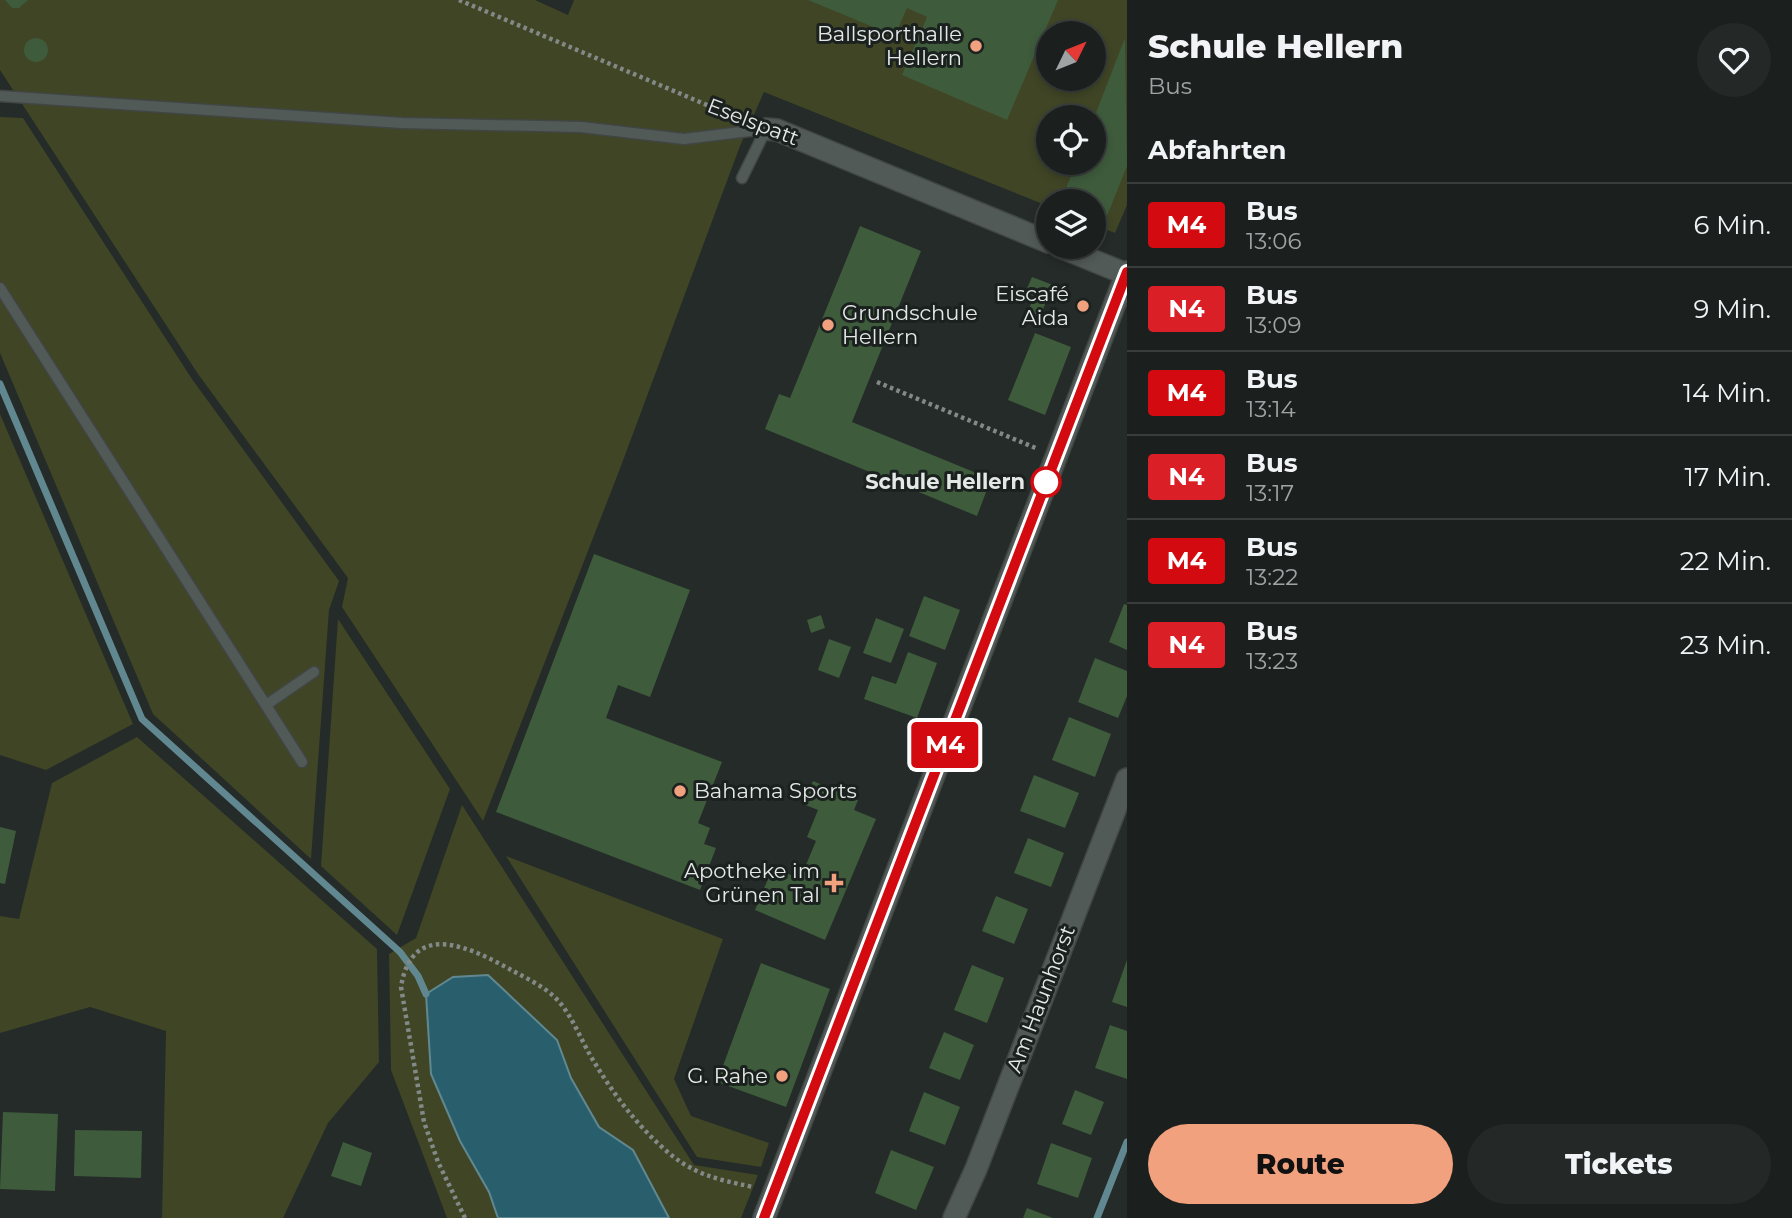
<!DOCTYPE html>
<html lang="de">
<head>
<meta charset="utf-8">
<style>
  :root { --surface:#1b201e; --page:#242827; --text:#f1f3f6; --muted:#a0a3a4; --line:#393e3c; --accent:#f1a17d }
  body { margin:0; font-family:Montserrat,sans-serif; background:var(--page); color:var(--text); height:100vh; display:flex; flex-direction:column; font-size:26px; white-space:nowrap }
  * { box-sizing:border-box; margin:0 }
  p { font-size:23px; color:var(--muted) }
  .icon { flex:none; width:38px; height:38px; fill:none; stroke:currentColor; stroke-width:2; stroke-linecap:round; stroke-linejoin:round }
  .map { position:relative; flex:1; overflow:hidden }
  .sheet { display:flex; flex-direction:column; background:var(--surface); width:665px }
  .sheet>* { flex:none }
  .badge { padding:0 14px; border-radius:5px; font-size:24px; line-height:46px }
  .needle { width:46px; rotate:47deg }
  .fabs { position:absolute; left:1036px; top:21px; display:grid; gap:14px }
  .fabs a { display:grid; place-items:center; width:70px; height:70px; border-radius:50%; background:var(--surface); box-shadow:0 4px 10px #0003,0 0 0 2px var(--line); font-size:35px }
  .map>.badge { position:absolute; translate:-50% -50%; box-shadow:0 0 0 4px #fff }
  h2 { padding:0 21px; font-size:26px; line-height:63px }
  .round { display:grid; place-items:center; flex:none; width:74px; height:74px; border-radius:37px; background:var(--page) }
  .head { display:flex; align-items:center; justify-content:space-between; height:119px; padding:0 21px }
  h1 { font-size:33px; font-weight:800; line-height:52px }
  .button { display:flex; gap:14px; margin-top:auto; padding:14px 21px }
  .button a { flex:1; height:80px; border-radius:42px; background:var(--accent); color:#111; font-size:28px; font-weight:800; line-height:80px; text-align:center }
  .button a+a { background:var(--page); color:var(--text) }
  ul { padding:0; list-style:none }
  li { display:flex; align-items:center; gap:21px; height:84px; padding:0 21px; border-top:2px solid var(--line) }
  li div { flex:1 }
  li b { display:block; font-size:26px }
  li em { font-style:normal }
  li .badge { min-width:77px; font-weight:700; text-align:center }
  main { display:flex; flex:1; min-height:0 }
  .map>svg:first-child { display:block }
  .green { fill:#3f4525; fill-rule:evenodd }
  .water { fill:#295f6c; stroke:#618891; stroke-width:2 }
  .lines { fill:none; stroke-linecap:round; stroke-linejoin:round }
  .stream { stroke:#618891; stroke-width:7 }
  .building { fill:#3e5b3c }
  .lane-casing { stroke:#414644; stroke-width:13 }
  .street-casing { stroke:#414644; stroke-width:24 }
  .path { stroke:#838986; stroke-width:4.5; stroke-dasharray:3.5 3.5; stroke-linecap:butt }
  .lane { stroke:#525a57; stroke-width:10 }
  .street { stroke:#525a57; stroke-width:21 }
  .line-casing { stroke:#fff; stroke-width:16 }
  .line { stroke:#d40a11; stroke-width:10 }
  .poi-dot { fill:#f1a17d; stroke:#1a211e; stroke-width:2.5 }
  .stop-dot { fill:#fff; stroke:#d40a11; stroke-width:3.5 }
  .labels { text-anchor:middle; stroke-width:6; stroke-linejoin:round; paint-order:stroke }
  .poi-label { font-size:21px; fill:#e4e9e7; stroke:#1a211e; text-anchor:end }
  .street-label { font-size:21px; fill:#e4e9e7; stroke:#1a211e }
  .stop-label { font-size:21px; font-weight:bold; fill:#e4e9e7; stroke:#1a211e; text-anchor:end }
</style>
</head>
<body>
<main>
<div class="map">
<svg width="1127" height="1218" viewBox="0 0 1127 1218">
  <rect width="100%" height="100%" fill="#242b28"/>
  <!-- green -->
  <g class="green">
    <path d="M0,0H535L568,15L574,0H1127V205L1115,233L1094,225V201H1048V206L764,92L740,146L621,466L483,821L342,607L348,578L198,374L0,70ZM1048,33H1094V79H1048ZM1048,117H1094V163H1048Z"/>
    <polygon points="0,117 23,118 192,379 339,581 329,610 311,859 153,714 0,353"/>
    <polygon points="0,414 133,724 46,770 0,755"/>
    <polygon points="338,619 450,789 397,935 321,866"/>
    <polygon points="137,737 377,949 379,1062 328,1123 283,1218 162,1218 166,1031 90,1007 0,1033 0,916 19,919 52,783"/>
    <polygon points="462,805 694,1165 758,1175 741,1218 447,1218 391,1070 389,954 416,938"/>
    <polygon points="506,856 723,939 674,1079 691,1116 769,1143 761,1167 697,1157"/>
  </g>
  <!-- water -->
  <polygon class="water" points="488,975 557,1040 571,1078 599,1127 633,1150 669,1218 498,1218 489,1192 460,1141 431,1074 426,994 453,977"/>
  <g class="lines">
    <!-- stream -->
    <g class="stream">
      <polyline points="0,384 142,719 400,952 418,976 426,994"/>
      <polyline points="1097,1218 1127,1142"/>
    </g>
  </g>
  <!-- building -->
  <g class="building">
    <polygon points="5,0 28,0 19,8 12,8"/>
    <polygon points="808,0 1058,0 1007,120 902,75 927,17 907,8 895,36"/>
    <circle cx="36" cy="50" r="12"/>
    <polygon points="1125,38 1127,166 1103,226 1094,223 1094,201 1061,201 1076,163 1094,163 1094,118"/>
    <polygon points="860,226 921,251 852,422 991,479 977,516 765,429 779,394 790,398"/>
    <polygon points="1032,277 1053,285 1039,319 1027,314 1034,296 1025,293"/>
    <polygon points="1035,333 1071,347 1045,415 1008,400"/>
    <polygon points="594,554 690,590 650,697 618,685 606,718 722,762 698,823 710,828 704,844 716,848 700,890 496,812"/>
    <polygon points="924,596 960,610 945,650 909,636"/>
    <polygon points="1124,604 1127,605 1127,650 1109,642"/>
    <polygon points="821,615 825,628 811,633 807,620"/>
    <polygon points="876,618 904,629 891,663 863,653"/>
    <polygon points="829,639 851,647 839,678 818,670"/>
    <polygon points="908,652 937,663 917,718 864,699 872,676 896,684"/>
    <polygon points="1095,658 1127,671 1127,696 1118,718 1078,702"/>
    <polygon points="1069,717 1111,734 1095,777 1052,760"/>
    <polygon points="1034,775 1079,793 1065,828 1020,811"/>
    <polygon points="813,781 858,800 854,810 876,819 825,940 755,910 773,867 800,879 816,841 807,837 818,810 803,804"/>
    <polygon points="0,827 16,831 5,884 0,883"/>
    <polygon points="1028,838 1064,853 1051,887 1014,873"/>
    <polygon points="996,896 1028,909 1014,944 982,931"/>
    <polygon points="1127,960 1127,1007 1112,1002"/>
    <polygon points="761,963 830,989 786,1107 717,1082"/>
    <polygon points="972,965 1004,978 987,1023 954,1010"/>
    <polygon points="1110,1025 1127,1031 1127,1079 1095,1068"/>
    <polygon points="944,1032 974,1045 960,1080 929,1068"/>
    <polygon points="1075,1090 1104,1102 1091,1135 1062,1124"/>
    <polygon points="924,1092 960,1107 945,1145 909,1131"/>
    <polygon points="3,1112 58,1114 55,1191 0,1189"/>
    <polygon points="75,1130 142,1131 141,1178 74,1176"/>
    <polygon points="343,1142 372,1153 361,1186 331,1176"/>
    <polygon points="1051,1143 1092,1158 1078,1198 1037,1184"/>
    <polygon points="891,1150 934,1167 916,1210 875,1193"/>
    <polygon points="1027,1208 1053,1218 1023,1218"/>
  </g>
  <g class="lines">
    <!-- lane casing -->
    <g class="lane-casing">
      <g id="lane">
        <polyline points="0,96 402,123 581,127 684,139 766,129"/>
        <polyline points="742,178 766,129"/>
        <polyline points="0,288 302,762"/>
        <polyline points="266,705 314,672"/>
      </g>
    </g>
    <!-- street casing -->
    <g class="street-casing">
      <g id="street">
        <polyline points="766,129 777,130 1048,242"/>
        <polyline points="1060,247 1126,274"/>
        <polyline points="764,1218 1127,272"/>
        <polyline points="954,1218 976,1169 1127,779"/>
      </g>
    </g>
    <!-- path -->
    <g class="path">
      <polyline points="459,0 733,116"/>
      <polyline points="877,382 1038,449"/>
      <path d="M465,1218L438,1162L424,1122L401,987C412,918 472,948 513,971C530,980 549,989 561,1004C573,1019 581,1039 590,1055C610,1089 633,1121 662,1147C691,1174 715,1179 753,1187"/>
    </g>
    <!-- lane -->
    <use href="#lane" class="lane"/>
    <!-- street -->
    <use href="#street" class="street"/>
  </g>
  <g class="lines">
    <!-- line casing -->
    <g class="line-casing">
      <polyline id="line" points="764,1218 1127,272"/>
    </g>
    <!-- line -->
    <use href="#line" class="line"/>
  </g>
  <!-- markers -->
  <g class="poi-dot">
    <circle cx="976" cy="46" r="7"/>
    <circle cx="1083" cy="306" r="7"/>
    <circle cx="828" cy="325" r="7"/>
    <circle cx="680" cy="791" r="7"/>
    <path d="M830.5 872.5h7v7h7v7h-7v7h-7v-7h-7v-7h7z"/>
    <circle cx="782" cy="1076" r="7"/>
  </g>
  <circle class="stop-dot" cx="1046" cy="482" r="14"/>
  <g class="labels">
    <!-- poi labels -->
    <g class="poi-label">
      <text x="962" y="41">Ballsporthalle<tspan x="962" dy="24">Hellern</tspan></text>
      <text x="1069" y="301">Eiscafé<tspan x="1069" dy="24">Aida</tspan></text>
      <text x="842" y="320" text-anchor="start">Grundschule<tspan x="842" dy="24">Hellern</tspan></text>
      <text x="694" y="798" text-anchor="start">Bahama Sports</text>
      <text x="820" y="878">Apotheke im<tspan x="820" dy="24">Grünen Tal</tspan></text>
      <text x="768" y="1083">G. Rahe</text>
    </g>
    <!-- street labels -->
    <g class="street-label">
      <text transform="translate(753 122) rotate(21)" y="7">Eselspatt</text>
      <text transform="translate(1041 999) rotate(-69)" y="7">Am Haunhorst</text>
    </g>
    <!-- stop labels -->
    <g class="stop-label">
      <text x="1025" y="489">Schule Hellern</text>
    </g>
  </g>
</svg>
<div class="fabs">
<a><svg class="needle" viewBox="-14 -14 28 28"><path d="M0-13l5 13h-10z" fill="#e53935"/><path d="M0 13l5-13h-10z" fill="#a0a3a4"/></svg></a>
<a><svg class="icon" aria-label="locate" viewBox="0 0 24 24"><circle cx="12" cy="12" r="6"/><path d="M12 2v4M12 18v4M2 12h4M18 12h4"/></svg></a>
<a><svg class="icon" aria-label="layers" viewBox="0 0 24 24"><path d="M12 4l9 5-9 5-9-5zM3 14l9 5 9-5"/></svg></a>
</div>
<b class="badge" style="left:945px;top:745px;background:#d40a11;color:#fff">M4</b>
</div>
<section class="sheet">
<div class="head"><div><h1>Schule Hellern</h1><p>Bus</p></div><a class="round"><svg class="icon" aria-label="heart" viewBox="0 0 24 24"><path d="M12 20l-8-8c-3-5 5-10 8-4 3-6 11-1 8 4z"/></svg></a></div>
<h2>Abfahrten</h2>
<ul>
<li><span class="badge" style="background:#d40a11;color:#fff">M4</span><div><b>Bus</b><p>13:06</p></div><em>6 Min.</em></li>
<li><span class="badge" style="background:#db1f26;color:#fff">N4</span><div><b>Bus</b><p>13:09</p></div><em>9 Min.</em></li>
<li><span class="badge" style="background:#d40a11;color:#fff">M4</span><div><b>Bus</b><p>13:14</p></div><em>14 Min.</em></li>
<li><span class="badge" style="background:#db1f26;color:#fff">N4</span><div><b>Bus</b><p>13:17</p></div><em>17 Min.</em></li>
<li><span class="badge" style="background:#d40a11;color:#fff">M4</span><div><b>Bus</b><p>13:22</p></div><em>22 Min.</em></li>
<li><span class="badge" style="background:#db1f26;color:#fff">N4</span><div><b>Bus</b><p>13:23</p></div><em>23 Min.</em></li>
</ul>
<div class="button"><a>Route</a><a>Tickets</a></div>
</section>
</main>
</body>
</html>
